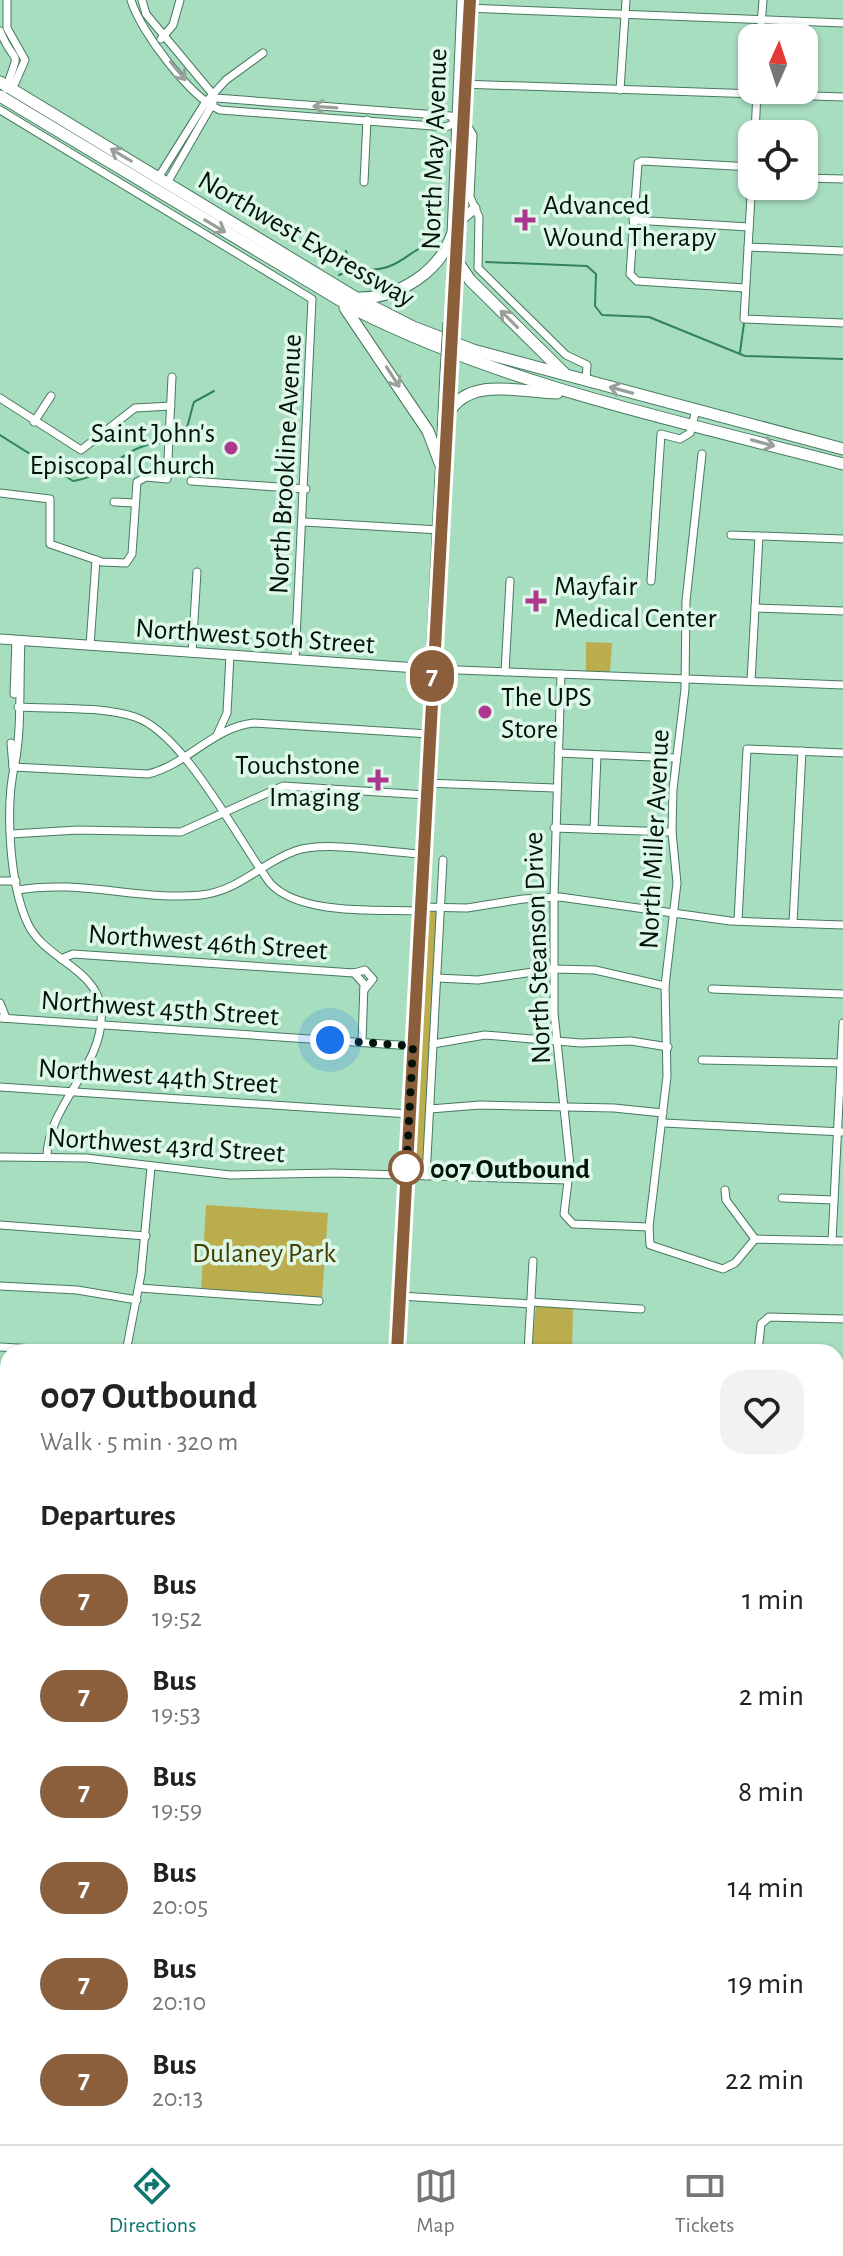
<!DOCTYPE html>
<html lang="en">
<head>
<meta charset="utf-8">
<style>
  :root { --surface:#fff; --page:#f2f2f2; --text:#222; --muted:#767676; --line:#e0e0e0; --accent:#0f766e }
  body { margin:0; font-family:"Alegreya Sans",sans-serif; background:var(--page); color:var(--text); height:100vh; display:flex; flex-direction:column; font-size:30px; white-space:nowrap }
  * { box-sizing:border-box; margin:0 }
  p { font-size:26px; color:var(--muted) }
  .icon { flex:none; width:44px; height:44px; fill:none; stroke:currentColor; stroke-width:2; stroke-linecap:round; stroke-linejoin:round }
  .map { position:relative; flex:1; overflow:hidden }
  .details { position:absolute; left:0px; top:1344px; width:844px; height:800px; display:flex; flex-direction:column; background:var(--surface); border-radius:24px 24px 0 0; box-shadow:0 2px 6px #0004 }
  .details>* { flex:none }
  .badge { padding:0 16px; border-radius:26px; font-size:28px; line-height:52px }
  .needle { width:52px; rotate:3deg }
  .tools { position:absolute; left:738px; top:24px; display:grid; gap:16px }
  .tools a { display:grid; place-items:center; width:80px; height:80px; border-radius:16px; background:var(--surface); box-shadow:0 2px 6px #0004; font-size:40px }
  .you { position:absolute; width:40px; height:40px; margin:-20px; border:6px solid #fff; border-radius:50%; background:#1a73e8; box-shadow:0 0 0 12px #1a73e833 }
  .map>.badge { position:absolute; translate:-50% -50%; box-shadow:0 0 0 4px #fff }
  h2 { padding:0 40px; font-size:30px; line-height:72px }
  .round { display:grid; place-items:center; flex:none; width:84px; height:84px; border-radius:24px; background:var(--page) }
  .head { display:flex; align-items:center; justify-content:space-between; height:136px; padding:0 40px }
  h1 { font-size:38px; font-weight:600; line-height:60px }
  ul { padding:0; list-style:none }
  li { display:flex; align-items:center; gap:24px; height:96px; padding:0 40px }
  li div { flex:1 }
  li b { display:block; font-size:30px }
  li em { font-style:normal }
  li .badge { min-width:88px; font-weight:700; text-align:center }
  .dock { display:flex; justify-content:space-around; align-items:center; height:112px; border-top:2px solid var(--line); background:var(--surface); font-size:22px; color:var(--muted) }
  .dock a { display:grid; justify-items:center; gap:4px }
  .dock .current { color:var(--accent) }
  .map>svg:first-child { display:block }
  .green { fill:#bbac4e }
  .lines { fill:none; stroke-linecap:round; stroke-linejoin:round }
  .stream { stroke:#31835c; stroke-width:2 }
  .minor-casing { stroke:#46795e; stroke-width:9 }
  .major-casing { stroke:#46795e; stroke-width:11 }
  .highway-casing { stroke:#46795e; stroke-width:13 }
  .minor { stroke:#fff; stroke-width:7 }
  .major { stroke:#fff; stroke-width:9 }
  .highway { stroke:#fff; stroke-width:11 }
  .major-bridge-casing { stroke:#46795e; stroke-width:11; stroke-linecap:butt }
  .major-bridge { stroke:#fff; stroke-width:9 }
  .oneway { stroke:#99a09c }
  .line-casing { stroke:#fff; stroke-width:18 }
  .line { stroke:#8b5e3c; stroke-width:12 }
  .walk { stroke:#011208; stroke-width:8; stroke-dasharray:0 14.4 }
  .poi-dot { fill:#ad378e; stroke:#ddf8e8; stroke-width:3 }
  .stop-dot { fill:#fff; stroke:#8b5e3c; stroke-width:4 }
  .labels { text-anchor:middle; stroke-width:7; stroke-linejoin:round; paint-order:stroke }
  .street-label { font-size:28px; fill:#011208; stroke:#ddf8e8 }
  .poi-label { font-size:28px; fill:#011208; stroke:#ddf8e8; text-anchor:start }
  .stop-label { font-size:28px; font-weight:bold; fill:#011208; stroke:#ddf8e8; text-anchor:start }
  .park-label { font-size:28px; fill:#463d00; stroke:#ddf8e8 }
</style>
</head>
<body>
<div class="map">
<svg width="843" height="2144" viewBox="0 0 843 2144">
  <rect width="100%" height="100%" fill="#a8dec0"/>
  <!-- green -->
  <g class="green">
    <polygon points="586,642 612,643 610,672 586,671"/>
    <polygon points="431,910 438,913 423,1171 419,1172 412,1167 425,915"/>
    <polygon points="206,1205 328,1213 322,1298 201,1291"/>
    <polygon points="536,1306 573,1307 572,1352 531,1352"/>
  </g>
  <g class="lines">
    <!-- stream -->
    <g class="stream">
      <polyline points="434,243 436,217"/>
      <polyline points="346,251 349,270"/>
      <polyline points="486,262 587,266 596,274 595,306 602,315 649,317 745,356 843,359"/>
      <path d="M339,275C356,267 374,273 390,266C409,259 416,244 437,245"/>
      <polyline points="740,352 744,323"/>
      <path d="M0,435L73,481C108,477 128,441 164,443"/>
      <path d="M174,444C188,438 189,416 194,402L214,391"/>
      <polyline points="836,1701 843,1698"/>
      <polyline points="0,1951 8,1951"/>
    </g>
    <!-- minor casing -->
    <g class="minor-casing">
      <g id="minor">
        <polyline points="7,0 7,28 25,60 15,83 7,87"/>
        <path d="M131,0C140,31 191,98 220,110L446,127L455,123"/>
        <polyline points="142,0 146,14 216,98 451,116 455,123 468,127 473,135 470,197 479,217 478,268 566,355 587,365 586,381"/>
        <polyline points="466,8 843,23"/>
        <path d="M0,31C17,71 21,43 6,89"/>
        <polyline points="760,38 763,0"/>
        <polyline points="161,39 173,25 180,0"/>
        <polyline points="461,84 843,97"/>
        <polyline points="620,90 626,0"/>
        <polyline points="0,110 312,299 295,660"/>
        <polyline points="755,134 757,92"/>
        <polyline points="158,178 205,103 226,80 263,53"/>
        <polyline points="752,178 744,319 843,323"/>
        <polyline points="804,178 843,179"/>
        <polyline points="364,182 367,120"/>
        <polyline points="167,183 213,103"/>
        <polyline points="633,220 749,227"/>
        <polyline points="748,247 843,251"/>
        <polyline points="745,288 637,281 630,274 638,163 642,161 752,167"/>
        <polyline points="0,398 81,450 135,408 171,406"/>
        <polyline points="34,422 51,396"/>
        <polyline points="702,454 686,601 685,689 673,789 672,832 677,883 665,986 667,1076 649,1227 650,1245 723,1269 735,1263 755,1239 843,1241"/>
        <polyline points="191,481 306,489"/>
        <polyline points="0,493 50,499 50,544 102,562 126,563 132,554 137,482 146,477 167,479 172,377"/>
        <polyline points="114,502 135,503"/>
        <polyline points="304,522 439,530"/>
        <polyline points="731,535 843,539"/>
        <polyline points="651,581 661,434 680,439 690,433 696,410"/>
        <polyline points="755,608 843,611"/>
        <path d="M21,641C19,676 22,729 15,763C5,805 9,884 28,924C44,959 98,969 101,1010C106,1064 48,1104 47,1156"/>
        <polyline points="90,646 96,560"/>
        <polyline points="192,653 197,572"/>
        <polyline points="432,669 843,685"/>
        <polyline points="505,672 510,581"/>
        <polyline points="561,674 554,897 554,1013 570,1165 564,1214 573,1224 649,1227"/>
        <polyline points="751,681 759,536"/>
        <polyline points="14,694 16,640"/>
        <path d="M18,707C55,709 100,706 135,717C184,733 238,840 270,883C300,916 378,909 420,911"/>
        <polyline points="217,735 227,713 230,655"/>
        <polyline points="11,743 13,767"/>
        <polyline points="558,753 675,758"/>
        <path d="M13,767L148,774C187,765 213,727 254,723L429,734"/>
        <polyline points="426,783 555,788"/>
        <polyline points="554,828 672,832"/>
        <polyline points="594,829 597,755"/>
        <polyline points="11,834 78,830 181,832 283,786 426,795"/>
        <polyline points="0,881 16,881"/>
        <path d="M18,890C79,879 141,901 201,895C239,891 261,863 295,851C327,840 388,853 423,854"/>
        <polyline points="420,907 467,908 523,899 560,897 730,921 843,925"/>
        <polyline points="738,921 747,749 843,753"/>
        <polyline points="793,923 802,751"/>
        <polyline points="61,959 73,954 354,973 365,970 373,979 364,990"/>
        <polyline points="354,973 364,984 362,1042"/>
        <polyline points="437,978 478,980 554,969 595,970 665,986"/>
        <polyline points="712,989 843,994"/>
        <polyline points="0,1003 6,1018"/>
        <polyline points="0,1018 413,1046"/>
        <polyline points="433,1044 485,1035 581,1043 631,1041 668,1047"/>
        <polyline points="702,1060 843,1063"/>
        <polyline points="0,1087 409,1114"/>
        <polyline points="430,1109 480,1105 614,1108 663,1113"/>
        <polyline points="664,1123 843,1132"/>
        <polyline points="0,1157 86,1158 230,1175 334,1173 568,1180"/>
        <polyline points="426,1176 443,860"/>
        <polyline points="725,1190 726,1200 755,1239"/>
        <polyline points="782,1198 834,1200"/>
        <polyline points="0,1225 146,1236"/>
        <polyline points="832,1241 843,1023"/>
        <polyline points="0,1286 77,1290 137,1300"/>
        <polyline points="139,1288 319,1301"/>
        <polyline points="400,1296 531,1304"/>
        <polyline points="531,1302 641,1309"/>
        <polyline points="0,1347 92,1352"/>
        <polyline points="126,1352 141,1274 151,1167"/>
        <polyline points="528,1352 533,1261"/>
        <polyline points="758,1352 761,1324 769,1317 843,1319"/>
        <polyline points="836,1386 843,1387"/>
        <polyline points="0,1410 8,1411"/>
        <polyline points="836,1453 843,1453"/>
        <polyline points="0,1577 4,1475"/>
        <polyline points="836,1597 843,1597"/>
        <polyline points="836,1655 843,1656"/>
        <polyline points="836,1784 843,1784"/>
        <polyline points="836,1853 843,1853"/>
        <polyline points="0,1854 8,1854"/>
        <polyline points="0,1914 8,1914"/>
        <polyline points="836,1921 843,1921"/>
        <polyline points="0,1989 8,1989"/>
        <polyline points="836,1990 843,1990"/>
        <polyline points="0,2048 8,2049"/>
        <polyline points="836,2059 843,2059"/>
        <polyline points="0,2108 8,2109"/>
        <polyline points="836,2127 843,2127"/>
        <polyline points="80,2144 80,2136"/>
        <polyline points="217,2144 217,2136"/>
        <polyline points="500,2144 510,2136"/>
        <polyline points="520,2144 530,2136"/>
        <polyline points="597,2144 598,2136"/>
        <polyline points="610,2144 611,2136"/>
        <polyline points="782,2144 782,2136"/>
      </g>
    </g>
    <!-- major casing -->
    <g class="major-casing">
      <g id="major">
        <polyline points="459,222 475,208"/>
        <polyline points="452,235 462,0"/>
        <polyline points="453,323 470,0"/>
        <polyline points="0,639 432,669"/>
        <polyline points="397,1352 445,373"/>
        <polyline points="0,1475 8,1476"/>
        <polyline points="836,1485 843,1485"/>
        <polyline points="836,1517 843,1518"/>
        <polyline points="0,1740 8,1740"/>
        <polyline points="356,2144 356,2136"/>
      </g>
    </g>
    <!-- highway casing -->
    <g class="highway-casing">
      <g id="highway">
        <polyline points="0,82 358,299 413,327 473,350 843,449"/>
        <path d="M0,96L358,311C511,387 679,421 843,464"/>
        <polyline points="457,261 470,280 565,374"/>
        <path d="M360,298C400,297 439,272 452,235"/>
        <polyline points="345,308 428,431 440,463"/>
        <path d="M448,414C468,376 520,392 557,393"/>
        <polyline points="0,1423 8,1424"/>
        <polyline points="0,1436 8,1437"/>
        <polyline points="0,1448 8,1449"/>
        <polyline points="836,1496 843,1496"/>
        <polyline points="836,1506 843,1506"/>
      </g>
    </g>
    <!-- minor -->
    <use href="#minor" class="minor"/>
    <!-- major -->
    <use href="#major" class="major"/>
    <!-- highway -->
    <use href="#highway" class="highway"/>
    <!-- major-bridge casing -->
    <g class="major-bridge-casing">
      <polyline id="major-bridge" points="445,373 448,322"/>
    </g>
    <!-- major-bridge -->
    <use href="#major-bridge" class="major-bridge"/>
  </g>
  <!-- one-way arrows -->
  <defs><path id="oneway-shaft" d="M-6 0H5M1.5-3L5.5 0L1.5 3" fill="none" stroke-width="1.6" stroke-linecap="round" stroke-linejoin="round" transform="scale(2)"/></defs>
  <g class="oneway">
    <use href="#oneway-shaft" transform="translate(178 71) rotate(51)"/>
    <use href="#oneway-shaft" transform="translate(325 107) rotate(-176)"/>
    <use href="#oneway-shaft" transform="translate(121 155) rotate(-149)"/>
    <use href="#oneway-shaft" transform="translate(215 226) rotate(31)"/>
    <use href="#oneway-shaft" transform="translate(509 319) rotate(-135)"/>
    <use href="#oneway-shaft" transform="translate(393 377) rotate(57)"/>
    <use href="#oneway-shaft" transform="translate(621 390) rotate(-165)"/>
    <use href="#oneway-shaft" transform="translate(763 443) rotate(15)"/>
  </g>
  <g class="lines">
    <!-- line casing -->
    <g class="line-casing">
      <polyline id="line" points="397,1352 470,0"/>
    </g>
    <!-- line -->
    <use href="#line" class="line"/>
    <!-- walk -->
    <polyline class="walk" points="330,1040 413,1046 406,1176 406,1168"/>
  </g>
  <!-- markers -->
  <g class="poi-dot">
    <path d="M521 208h8v8h8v8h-8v8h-8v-8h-8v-8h8z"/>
    <circle cx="231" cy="448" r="8"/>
    <path d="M532 589h8v8h8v8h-8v8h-8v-8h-8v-8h8z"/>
    <circle cx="485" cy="712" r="8"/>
    <path d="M374 768h8v8h8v8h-8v8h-8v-8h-8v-8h8z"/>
  </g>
  <circle class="stop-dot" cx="406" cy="1168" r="16"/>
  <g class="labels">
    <!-- street labels -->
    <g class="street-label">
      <text transform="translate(433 149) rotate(-88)" y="10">North May Avenue</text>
      <text transform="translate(307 238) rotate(30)" y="10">Northwest Expressway</text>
      <text transform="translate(284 464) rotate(-87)" y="10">North Brookline Avenue</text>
      <text transform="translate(255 635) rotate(4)" y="10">Northwest 50th Street</text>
      <text transform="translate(653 839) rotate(-87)" y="10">North Miller Avenue</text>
      <text transform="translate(208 941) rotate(4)" y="10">Northwest 46th Street</text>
      <text transform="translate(536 948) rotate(-92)" y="10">North Steanson Drive</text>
      <text transform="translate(160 1007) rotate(4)" y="10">Northwest 45th Street</text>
      <text transform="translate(158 1075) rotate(4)" y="10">Northwest 44th Street</text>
      <text transform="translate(166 1144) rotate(4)" y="10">Northwest 43rd Street</text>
    </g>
    <!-- poi labels -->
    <g class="poi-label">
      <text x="543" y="214">Advanced<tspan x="543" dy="32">Wound Therapy</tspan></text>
      <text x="215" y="442" text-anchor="end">Saint John's<tspan x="215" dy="32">Episcopal Church</tspan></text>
      <text x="554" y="595">Mayfair<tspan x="554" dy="32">Medical Center</tspan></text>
      <text x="501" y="706">The UPS<tspan x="501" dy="32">Store</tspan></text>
      <text x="360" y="774" text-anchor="end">Touchstone<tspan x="360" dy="32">Imaging</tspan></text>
    </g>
    <!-- stop labels -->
    <g class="stop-label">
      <text x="430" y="1178">007 Outbound</text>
    </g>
    <!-- park labels -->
    <g class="park-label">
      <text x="264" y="1262">Dulaney Park</text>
    </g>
  </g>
</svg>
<div class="tools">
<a><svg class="needle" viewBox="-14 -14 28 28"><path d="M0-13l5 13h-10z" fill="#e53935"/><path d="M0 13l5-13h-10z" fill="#767676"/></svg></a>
<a><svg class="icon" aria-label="locate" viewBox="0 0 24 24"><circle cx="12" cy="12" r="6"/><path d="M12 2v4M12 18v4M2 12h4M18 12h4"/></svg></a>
</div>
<div class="you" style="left:330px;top:1040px"></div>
<b class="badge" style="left:432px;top:676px;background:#8b5e3c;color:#fff">7</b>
<section class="details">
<div class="head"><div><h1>007 Outbound</h1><p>Walk · 5 min · 320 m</p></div><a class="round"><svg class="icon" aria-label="heart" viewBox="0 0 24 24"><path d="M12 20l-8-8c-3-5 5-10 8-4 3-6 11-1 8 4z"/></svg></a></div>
<h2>Departures</h2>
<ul>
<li><span class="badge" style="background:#8b5e3c;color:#fff">7</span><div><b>Bus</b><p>19:52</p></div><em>1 min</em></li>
<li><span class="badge" style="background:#8b5e3c;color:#fff">7</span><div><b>Bus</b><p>19:53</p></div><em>2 min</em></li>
<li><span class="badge" style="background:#8b5e3c;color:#fff">7</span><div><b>Bus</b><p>19:59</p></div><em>8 min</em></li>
<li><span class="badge" style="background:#8b5e3c;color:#fff">7</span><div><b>Bus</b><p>20:05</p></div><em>14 min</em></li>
<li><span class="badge" style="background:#8b5e3c;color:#fff">7</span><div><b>Bus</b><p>20:10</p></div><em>19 min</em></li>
<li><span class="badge" style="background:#8b5e3c;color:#fff">7</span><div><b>Bus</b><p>20:13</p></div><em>22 min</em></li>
</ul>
</section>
</div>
<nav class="dock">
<a class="current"><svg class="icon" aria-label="directions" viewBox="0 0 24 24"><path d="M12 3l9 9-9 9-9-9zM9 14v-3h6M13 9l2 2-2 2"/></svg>Directions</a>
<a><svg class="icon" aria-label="map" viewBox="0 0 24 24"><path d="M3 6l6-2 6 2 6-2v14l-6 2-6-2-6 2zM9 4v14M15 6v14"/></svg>Map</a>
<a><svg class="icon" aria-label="tickets" viewBox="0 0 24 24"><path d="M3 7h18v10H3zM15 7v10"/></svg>Tickets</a>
</nav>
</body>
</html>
